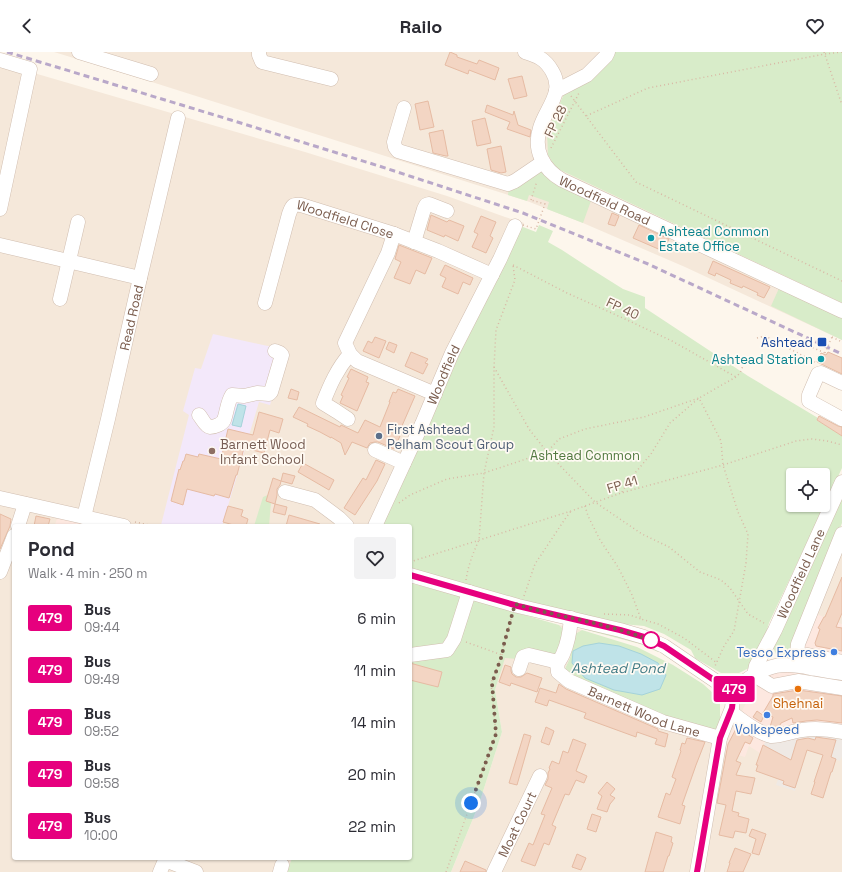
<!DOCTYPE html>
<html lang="en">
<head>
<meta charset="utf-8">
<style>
  :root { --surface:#fff; --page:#f2f2f3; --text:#2b2b33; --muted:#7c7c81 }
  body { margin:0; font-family:"Space Grotesk",sans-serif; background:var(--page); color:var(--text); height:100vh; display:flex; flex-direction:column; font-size:15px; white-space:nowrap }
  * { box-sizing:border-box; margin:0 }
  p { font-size:13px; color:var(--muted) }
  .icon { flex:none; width:22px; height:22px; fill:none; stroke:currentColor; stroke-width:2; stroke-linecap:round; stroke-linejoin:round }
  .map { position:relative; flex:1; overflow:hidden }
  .drawer { position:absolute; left:12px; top:472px; width:400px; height:336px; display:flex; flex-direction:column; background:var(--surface); border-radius:4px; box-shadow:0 1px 3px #0004 }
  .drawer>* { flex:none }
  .badge { padding:0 8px; border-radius:3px; font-size:14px; line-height:26px }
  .controls { position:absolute; left:786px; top:416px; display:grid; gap:8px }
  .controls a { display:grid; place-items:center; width:44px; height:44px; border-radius:4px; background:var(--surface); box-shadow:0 1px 3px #0004; font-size:20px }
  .you { position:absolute; width:20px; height:20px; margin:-10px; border:3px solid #fff; border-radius:50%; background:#1a73e8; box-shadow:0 0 0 6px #1a73e833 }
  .map>.badge { position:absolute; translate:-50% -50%; box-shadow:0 0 0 2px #fff }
  .round { display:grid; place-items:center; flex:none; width:42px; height:42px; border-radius:4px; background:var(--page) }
  .summary { display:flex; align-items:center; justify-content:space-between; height:68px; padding:0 16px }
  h1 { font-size:19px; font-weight:700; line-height:30px }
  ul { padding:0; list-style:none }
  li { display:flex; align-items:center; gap:12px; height:52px; padding:0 16px }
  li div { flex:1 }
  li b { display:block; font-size:15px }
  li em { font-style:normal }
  li .badge { min-width:44px; font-weight:700; text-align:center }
  header { display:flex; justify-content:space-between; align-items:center; height:52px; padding:0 16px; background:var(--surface); font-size:18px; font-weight:700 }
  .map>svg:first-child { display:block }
  .residential { fill:#f5e8da }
  .commercial { fill:#fde8e0 }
  .industrial { fill:#efe9e4 }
  .education { fill:#f3e8fa }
  .green { fill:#d8ecc9; fill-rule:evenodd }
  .water { fill:#bfe3e8; stroke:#a5d3da }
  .building { fill:#f3d5c3; stroke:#e6bba3 }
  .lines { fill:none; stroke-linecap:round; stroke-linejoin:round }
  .minor-casing { stroke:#d1beb0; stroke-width:15 }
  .path { stroke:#d9b8a5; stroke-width:1.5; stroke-dasharray:1 3; stroke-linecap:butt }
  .minor { stroke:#fff; stroke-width:14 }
  .rail { stroke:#b9a8c9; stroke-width:3; stroke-dasharray:6 4; stroke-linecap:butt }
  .path-bridge { stroke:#d9b8a5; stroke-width:1.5; stroke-dasharray:1 3; stroke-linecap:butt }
  .line-casing { stroke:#fff; stroke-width:9 }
  .line { stroke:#e6007e; stroke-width:6 }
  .walk { stroke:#7a5c4d; stroke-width:4; stroke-dasharray:0 7.2 }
  .culture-dot { fill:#0f9aa8; stroke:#fffaf3; stroke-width:1.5 }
  .transit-dot { fill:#1a4fb4; stroke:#fffaf3; stroke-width:1.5 }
  .service-dot { fill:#5c6f8a; stroke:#fffaf3; stroke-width:1.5 }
  .education-dot { fill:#8d6e63; stroke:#fffaf3; stroke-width:1.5 }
  .stop-dot { fill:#fff; stroke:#e6007e; stroke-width:2 }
  .shop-dot { fill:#3f7fe0; stroke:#fffaf3; stroke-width:1.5 }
  .food-dot { fill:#e8710a; stroke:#fffaf3; stroke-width:1.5 }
  .labels { text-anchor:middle; stroke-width:3.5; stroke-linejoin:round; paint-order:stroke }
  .street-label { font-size:13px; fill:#7a5c4d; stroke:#fffaf3 }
  .culture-label { font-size:13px; fill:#0d838f; stroke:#fffaf3; text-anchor:start }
  .transit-label { font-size:13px; fill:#164399; stroke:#fffaf3; text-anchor:end }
  .service-label { font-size:13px; fill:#4e5e75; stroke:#fffaf3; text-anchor:start }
  .education-label { font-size:13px; fill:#785e54; stroke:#fffaf3; text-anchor:start }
  .park-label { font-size:13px; fill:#537a41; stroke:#fffaf3 }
  .shop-label { font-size:13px; fill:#366cbe; stroke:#fffaf3; text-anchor:end }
  .food-label { font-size:13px; fill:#c56008; stroke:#fffaf3 }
  .water-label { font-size:14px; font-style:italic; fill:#437c86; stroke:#fffaf3 }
</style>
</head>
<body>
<header><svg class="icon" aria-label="back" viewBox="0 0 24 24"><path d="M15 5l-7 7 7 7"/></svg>Railo<svg class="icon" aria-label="heart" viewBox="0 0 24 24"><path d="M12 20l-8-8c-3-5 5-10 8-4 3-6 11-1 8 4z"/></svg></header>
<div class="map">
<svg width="842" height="820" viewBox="0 0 842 820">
  <rect width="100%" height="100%" fill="#fdf6ec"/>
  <!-- residential -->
  <g class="residential">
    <polygon points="54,0 614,0 564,42 547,80 556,116 842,251 842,288 685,215 583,171 527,149 155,31"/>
    <polygon points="0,10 27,19 305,100 447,144 505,165 524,171 523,175 520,176 380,474 14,474 14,806 302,806 295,820 0,820"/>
    <polygon points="842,475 842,820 451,820 479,752 502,680 495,638 506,600 564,578 559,573 582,578 575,582 570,606 564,619 718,678 776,606"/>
  </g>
  <!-- commercial -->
  <g class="commercial">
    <polygon points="60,456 141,474 58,474 55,473"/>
    <polygon points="814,561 836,570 842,572 842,616 803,599"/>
    <polygon points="790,618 842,627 842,684 760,701 749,694 745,705 724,699 731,680 745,653 758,633 769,624 778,620"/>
  </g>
  <!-- industrial -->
  <polygon class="industrial" points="800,682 842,684 842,705 840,709 807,698 795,739 776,733 780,722 760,701 767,686"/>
  <!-- education -->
  <polygon class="education" points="213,282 286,298 270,353 259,350 222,474 161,473 189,363 183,359 195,316 201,317"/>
  <!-- green -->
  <g class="green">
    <polygon points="614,0 842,0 842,251 556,116 548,103 547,80 564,42"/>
    <polygon points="538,117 592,146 583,171 547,157 549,150 529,143 527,149 508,143 509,134"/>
    <path d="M539,173L553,179L548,190L562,198L588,215L623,237L645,245V256L748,324L818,366L817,368L842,384V416L769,571L760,602L753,614L739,621H721L695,606L691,598L664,582L644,574L622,572L518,547L410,517V474H380L439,344L520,176L523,175L536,180ZM793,423H823V453H793Z"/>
    <polygon points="780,234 842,263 842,288 771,254"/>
    <polygon points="842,435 842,471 790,598 785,603 776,602 773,595"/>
    <polygon points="268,443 271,450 269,474 254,474 263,445"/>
    <polygon points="410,531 459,544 462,548 473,548 559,573 564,578 557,602 553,605 519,607 505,606 495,638 502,680 479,752 451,820 287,820 292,806 410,806"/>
    <polygon points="584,574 613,581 660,598 658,600 640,592 583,577"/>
    <polygon points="582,578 637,595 673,613 703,632 714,642 720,650 720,668 718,678 668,668 564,619 570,606 575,582"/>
  </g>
  <!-- water -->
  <g class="water">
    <polygon points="238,352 246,354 241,375 232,373"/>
    <polygon points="599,591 619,594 641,602 658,611 666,623 660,637 642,643 614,638 585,626 572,611 573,599 583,594"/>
  </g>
  <!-- building -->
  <g class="building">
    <polygon points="450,0 457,3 457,5 477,12 479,8 499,16 495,28 469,18 468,22 445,13"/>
    <polygon points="522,24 527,44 514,47 508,27"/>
    <polygon points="428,49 434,75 420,78 415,52"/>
    <polygon points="487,53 513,63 514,59 518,73 531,78 530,85 507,77 510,70 485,60"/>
    <polygon points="485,66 491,91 477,94 472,69"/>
    <polygon points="443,78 448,104 446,104 433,101 429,81"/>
    <polygon points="501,94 506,120 501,121 491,118 487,97"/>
    <polygon points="612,161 619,164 615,174 608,172"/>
    <polygon points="431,163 447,170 449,168 464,174 458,189 445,183 444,185 427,178"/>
    <polygon points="481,164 496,170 490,184 493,186 486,201 472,195 478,182 474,180"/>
    <polygon points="639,173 669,187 663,199 633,186"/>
    <polygon points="399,193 432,206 425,222 416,218 410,232 394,226 401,210 395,207"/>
    <polygon points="713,209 770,235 764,246 757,243 758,241 743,234 742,236 730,231 731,228 716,221 715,224 708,221"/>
    <polygon points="445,213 473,226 470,233 463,230 458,242 442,235 446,226 440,223"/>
    <polygon points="375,285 386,289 379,306 363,299 368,289 372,291"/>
    <polygon points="389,290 397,293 394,301 386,297"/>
    <polygon points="411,300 428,307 425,311 428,312 423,322 405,314"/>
    <polygon points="828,300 842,306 842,322 817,310 821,301 826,303"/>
    <polygon points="351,317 368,325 366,330 369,331 357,359 340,351 343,344 341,343 349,326 347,325"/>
    <polygon points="291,337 299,340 297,348 288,346"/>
    <polygon points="398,337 415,344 398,383 400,384 394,397 378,390 375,390 370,391 367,396 352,390 345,403 341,391 331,385 331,386 320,380 307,374 308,372 293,365 299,355 340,375 341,373 358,381 365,368 380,375 390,350 389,350 393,340 396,341"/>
    <polygon points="259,360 283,367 279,381 270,378 264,401 244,396 237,423 236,423 229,446 215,442 214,444 187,437 183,453 171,449 179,417 180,418 183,409 184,409 186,402 198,405 199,402 221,407 228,377 253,383"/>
    <polygon points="819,364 838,374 842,375 842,384 817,368"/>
    <polygon points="376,408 385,412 377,429 355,463 344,456 363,426 366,428"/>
    <polygon points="303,411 334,428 329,438 298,420"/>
    <polygon points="283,421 295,424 292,432 281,429"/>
    <polygon points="273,426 281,429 280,433 277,437 277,443 275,452 287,455 285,463 273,460 275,452 266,449"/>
    <polygon points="228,454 243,458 241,464 248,467 246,474 237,474 223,470"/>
    <polygon points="0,462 11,467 10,474 0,497"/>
    <polygon points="289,463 320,472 320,474 286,474"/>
    <polygon points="36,464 50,467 48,474 34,474"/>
    <polygon points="842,525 842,561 836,575 842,576 842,599 816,594 815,591 820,577 818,576 824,565 825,565"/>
    <polygon points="410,611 442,620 438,635 410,628"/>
    <polygon points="505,613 511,615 511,619 512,622 516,625 521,625 527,621 542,626 537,640 511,631 510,634 499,630"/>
    <polygon points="559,632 566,637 658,677 658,679 668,682 665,695 655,692 657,687 637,680 636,685 584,666 586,661 549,648 547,654 535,650 540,636 556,641"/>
    <polygon points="798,638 842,644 842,671 817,668 806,669 793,671 792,666 781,671 779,675 773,676 770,675 773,665 763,661 773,644 773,642"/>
    <polygon points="757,659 764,664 761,670 753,665"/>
    <polygon points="546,675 554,679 549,693 541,690"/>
    <polygon points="737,675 753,686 750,692 745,690 736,709 741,711 736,723 755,726 751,742 736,739 732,759 739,761 738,764 749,767 746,781 735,779 733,786 719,783 726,753 717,751 728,692"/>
    <polygon points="524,682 531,684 517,733 509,731"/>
    <polygon points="816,685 836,688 831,705 836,707 832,720 831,720 823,746 811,742 815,730 814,730 823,703 807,698 795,736 783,732 784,729 756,719 758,713 756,713 763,693 791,708 797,688 808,686 815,688"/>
    <polygon points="687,686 705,690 696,713 682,753 685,754 680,772 658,765 666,741 670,743 676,727 672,725 681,699 680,698 682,691 685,692"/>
    <polygon points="573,687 586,692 576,719 587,724 584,731 576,728 569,743 565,742 552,773 556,775 549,793 544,791 535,814 521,809 529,791 533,793 545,763 541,762 552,736 545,733 548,727 548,721 550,717 549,716 552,709 559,712 563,699 568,701"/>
    <polygon points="607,730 615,737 610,743 615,746 610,752 607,760 597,757 602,744 598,741"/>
    <polygon points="592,762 601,765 596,780 587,777"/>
    <polygon points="752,777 766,782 759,803 752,801 756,787 749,784"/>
    <polygon points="656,780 672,785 671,790 673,791 669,804 668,804 663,820 645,820"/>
    <polygon points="735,796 751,802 743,820 727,820 730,811 729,811"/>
    <polygon points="577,802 586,806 581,818 572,815"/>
    <polygon points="465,809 486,818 486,820 460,820"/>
  </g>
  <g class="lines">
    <!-- minor casing -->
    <g class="minor-casing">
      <g id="minor">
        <polyline points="79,0 151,22"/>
        <polyline points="259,0 259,3 262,10 331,27"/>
        <path id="s1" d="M525,0C538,4 545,7 552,19C565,40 546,56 540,76C533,98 543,117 562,128L842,259"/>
        <polyline points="0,8 30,17 0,157"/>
        <polyline points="556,39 587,23 606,4 608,0"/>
        <polyline points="404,56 394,90 395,95 398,99 508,132 515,129 543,110"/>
        <polyline points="394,182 388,201 345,291 350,302 357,309 435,342"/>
        <polyline points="414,190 424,157 426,153 429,152 447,159"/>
        <polyline points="0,193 140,226"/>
        <polyline points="60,247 78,170"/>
        <path id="s2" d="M265,251L289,162C292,154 292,152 301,153L394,182L438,199L492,223"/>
        <polyline points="842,331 821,321 818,322 809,343 809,349 842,367"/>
        <path d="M199,363C202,366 205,374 210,375C215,375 222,372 224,368C227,360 227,351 232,343L244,344L257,341L269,342L271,340L282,303L280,301L275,299"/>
        <path d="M348,367L336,359L323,351C330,333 337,317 350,302"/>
        <polyline points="375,398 404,411"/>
        <polyline points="285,440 315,448 339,466 347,474"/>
        <polyline points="0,446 124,474"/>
        <path id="s3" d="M84,465L108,367L140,226L178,66"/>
        <polyline points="18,474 25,452"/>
        <path id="s4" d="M375,474L422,372L452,301L500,207L515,174"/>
        <polyline points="0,520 14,484"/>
        <polyline points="410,523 518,554 620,578 644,585 664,594 717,630 734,637"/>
        <path id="s5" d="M571,566C570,578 568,591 563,602C559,611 556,609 558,620L569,629L663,670L720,686"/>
        <polyline points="410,603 447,598 454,587 469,540"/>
        <polyline points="797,605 808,603 842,610"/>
        <polyline points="796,613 798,592 842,482"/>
        <polyline points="519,617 523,605 529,603 558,610"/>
        <path id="s6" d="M754,623L756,614L775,578L842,430"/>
        <polyline points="754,623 772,634 798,629 842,636"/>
        <path d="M734,637C744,630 754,621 766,617C781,611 795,613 811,616C822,618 832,620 842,621"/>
        <path d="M731,660C741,668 759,681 771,684C777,685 794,679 802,678C815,676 828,677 842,680"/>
        <polyline points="165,808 196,820"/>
        <polyline points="160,820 166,806"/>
        <polyline points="280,820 282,813"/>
        <path id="s7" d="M494,820L540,724"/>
        <polyline points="697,820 720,686 732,656 734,637"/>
      </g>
    </g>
    <!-- path -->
    <g class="path">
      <polyline points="824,0 842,53"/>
      <polyline points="842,0 825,2 648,36 586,64 636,130 842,229"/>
      <polyline points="571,44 586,64"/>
      <polyline points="551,96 579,41"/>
      <polyline points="531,148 537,129"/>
      <polyline points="513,213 567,241 625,267 672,289 736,325"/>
      <polyline points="832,285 842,290"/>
      <polyline points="757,286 765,284 815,310"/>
      <polyline points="809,294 825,301"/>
      <polyline points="494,315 529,377 547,400 595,450 642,482 669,495 700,520 721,528 730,536 748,562 764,571"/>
      <polyline points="622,440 630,427 651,402 670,371 699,346 736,325 740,321 745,309"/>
      <polyline points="399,451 410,443 447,427 484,421 547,400 559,387 585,377 644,365 699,346 721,389 723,413 738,460 748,482 746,511 734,579 724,594 715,614"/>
      <polyline points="585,454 588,464 600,488 618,515 632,543 641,567 658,572 684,586 717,611"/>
      <polyline points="135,470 154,474"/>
      <polyline points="410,510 571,459 621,441 723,413 796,389 812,387 827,389 842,393"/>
      <path d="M466,528C468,514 473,501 479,488L484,421L494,375V315L496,278L515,228L513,213"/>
      <polyline points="524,544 535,512 565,467 571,459"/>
      <polyline points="604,562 630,563 641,567"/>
      <polyline points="466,590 502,603"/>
      <polyline points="446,820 496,682 491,631 502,603 504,592 512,564"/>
    </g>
    <!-- minor -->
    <use href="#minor" class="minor"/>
    <!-- rail -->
    <polyline class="rail" points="7,0 231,68 379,114 523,161 648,212 842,302"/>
    <!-- path-bridge -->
    <g class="path-bridge">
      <polyline points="523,173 536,177 545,152 531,148"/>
      <polyline points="825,301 832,285"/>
    </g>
  </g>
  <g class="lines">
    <!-- line casing -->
    <g class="line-casing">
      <polyline id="line" points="410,523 518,554 620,578 644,585 664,594 717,630 734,637 732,656 720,686 697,820"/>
    </g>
    <!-- line -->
    <use href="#line" class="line"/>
    <!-- walk -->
    <path class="walk" d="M471,751L496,682L492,631L502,603L504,592L515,552C561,566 610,571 654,590L651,588"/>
  </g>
  <!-- markers -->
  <g class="culture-dot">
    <circle cx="651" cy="186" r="4"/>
    <circle cx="821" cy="307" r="4"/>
  </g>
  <rect class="transit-dot" x="817" y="285" width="10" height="10" rx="2"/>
  <circle class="service-dot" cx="379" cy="384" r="4"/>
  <circle class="education-dot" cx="212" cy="399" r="4"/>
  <circle class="stop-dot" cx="651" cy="588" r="8"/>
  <g class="shop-dot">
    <circle cx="834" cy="600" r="4"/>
    <circle cx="767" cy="663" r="4"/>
  </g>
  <circle class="food-dot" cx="798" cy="637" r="4"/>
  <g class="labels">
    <!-- street labels -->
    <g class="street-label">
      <text transform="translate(555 69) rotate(-64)" y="5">FP 28</text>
      <text dy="5" stroke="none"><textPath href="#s1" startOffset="204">Woodfield Road</textPath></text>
      <text dy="5" stroke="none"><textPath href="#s2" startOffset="156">Woodfield Close</textPath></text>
      <text transform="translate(623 256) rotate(25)" y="5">FP 40</text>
      <text dy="5" stroke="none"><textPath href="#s3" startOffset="205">Read Road</textPath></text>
      <text dy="5" stroke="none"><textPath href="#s4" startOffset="166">Woodfield</textPath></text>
      <text transform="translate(622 432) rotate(-17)" y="5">FP 41</text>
      <text dy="5" stroke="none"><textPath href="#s6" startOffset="112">Woodfield Lane</textPath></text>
      <text dy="5" stroke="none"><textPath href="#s5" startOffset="152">Barnett Wood Lane</textPath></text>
      <text dy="5" stroke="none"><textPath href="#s7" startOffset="53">Moat Court</textPath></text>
    </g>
    <!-- culture labels -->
    <g class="culture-label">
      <text x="659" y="184">Ashtead Common<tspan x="659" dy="15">Estate Office</tspan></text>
      <text x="813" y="312" text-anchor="end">Ashtead Station</text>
    </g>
    <!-- transit labels -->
    <g class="transit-label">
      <text x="813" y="295">Ashtead</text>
    </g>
    <!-- service labels -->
    <g class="service-label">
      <text x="387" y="382">First Ashtead<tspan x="387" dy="15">Pelham Scout Group</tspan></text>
    </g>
    <!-- education labels -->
    <g class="education-label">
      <text x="220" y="397">Barnett Wood<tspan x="220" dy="15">Infant School</tspan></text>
    </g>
    <!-- park labels -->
    <g class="park-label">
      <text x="585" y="408">Ashtead Common</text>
    </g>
    <!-- shop labels -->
    <g class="shop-label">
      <text x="826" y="605">Tesco Express</text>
      <text x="767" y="682" text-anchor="middle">Volkspeed</text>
    </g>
    <!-- food labels -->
    <g class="food-label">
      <text x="798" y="656">Shehnai</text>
    </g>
    <!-- water labels -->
    <g class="water-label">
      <text x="618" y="621">Ashtead Pond</text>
    </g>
  </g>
</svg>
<div class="controls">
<a><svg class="icon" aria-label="locate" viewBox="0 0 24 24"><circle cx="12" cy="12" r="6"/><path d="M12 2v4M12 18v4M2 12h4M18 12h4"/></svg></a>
</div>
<div class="you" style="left:471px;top:751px"></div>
<b class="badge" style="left:734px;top:637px;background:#e6007e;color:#fff">479</b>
<section class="drawer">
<div class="summary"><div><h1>Pond</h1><p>Walk · 4 min · 250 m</p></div><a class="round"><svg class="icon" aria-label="heart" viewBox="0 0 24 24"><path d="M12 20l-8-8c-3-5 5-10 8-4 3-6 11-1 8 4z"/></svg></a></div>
<ul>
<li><span class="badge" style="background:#e6007e;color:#fff">479</span><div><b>Bus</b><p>09:44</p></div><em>6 min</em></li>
<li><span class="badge" style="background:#e6007e;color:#fff">479</span><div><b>Bus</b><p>09:49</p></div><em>11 min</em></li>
<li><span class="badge" style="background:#e6007e;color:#fff">479</span><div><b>Bus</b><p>09:52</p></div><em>14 min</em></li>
<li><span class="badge" style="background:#e6007e;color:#fff">479</span><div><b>Bus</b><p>09:58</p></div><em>20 min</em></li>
<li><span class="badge" style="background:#e6007e;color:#fff">479</span><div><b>Bus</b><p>10:00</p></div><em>22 min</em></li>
</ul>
</section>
</div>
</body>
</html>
